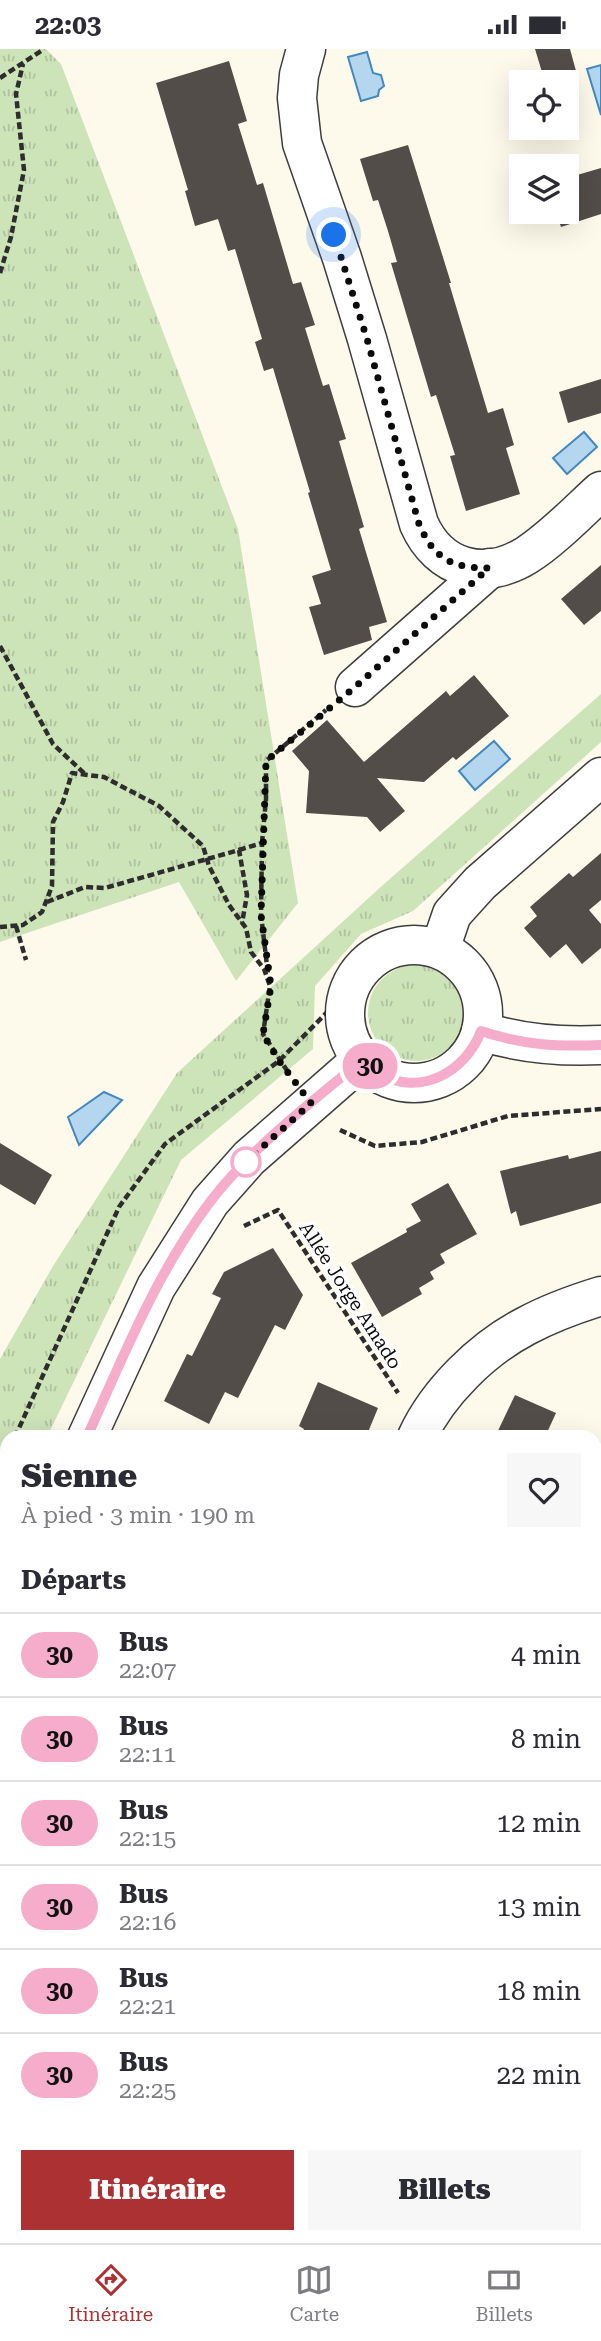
<!DOCTYPE html>
<html lang="fr">
<head>
<meta charset="utf-8">
<style>
  :root { --surface:#fff; --page:#f7f7f7; --text:#2b2b33; --muted:#7c7c81; --line:#e1e1e2; --accent:#ac3133 }
  body { margin:0; font-family:"Roboto Serif",serif; background:var(--page); color:var(--text); height:100vh; display:flex; flex-direction:column; font-size:26px; white-space:nowrap }
  * { box-sizing:border-box; margin:0 }
  p { font-size:23px; color:var(--muted) }
  .icon { flex:none; width:38px; height:38px; fill:none; stroke:currentColor; stroke-width:2; stroke-linecap:round; stroke-linejoin:round }
  .map { position:relative; flex:1; overflow:hidden }
  .details { position:absolute; left:0px; top:1381px; width:602px; height:814px; display:flex; flex-direction:column; background:var(--surface); border-radius:21px 21px 0 0; box-shadow:0 7px 28px #0002 }
  .details>* { flex:none }
  .badge { padding:0 14px; border-radius:23px; font-size:24px; line-height:46px }
  .tools { position:absolute; left:509px; top:21px; display:grid; gap:14px }
  .tools a { display:grid; place-items:center; width:70px; height:70px; border-radius:0px; background:var(--surface); box-shadow:0 7px 28px #0002; font-size:35px }
  .you { position:absolute; width:35px; height:35px; margin:-18px; border:5px solid #fff; border-radius:50%; background:#1a73e8; box-shadow:0 0 0 10px #1a73e833 }
  .map>.badge { position:absolute; translate:-50% -50%; box-shadow:0 0 0 4px #fff }
  h2 { padding:0 21px; font-size:26px; line-height:63px }
  .round { display:grid; place-items:center; flex:none; width:74px; height:74px; border-radius:0px; background:var(--page) }
  .summary { display:flex; align-items:center; justify-content:space-between; height:119px; padding:0 21px }
  h1 { font-size:33px; font-weight:800; line-height:52px }
  .cta { display:flex; gap:14px; margin-top:auto; padding:14px 21px }
  .cta a { flex:1; height:80px; border-radius:0px; background:var(--accent); color:#fff; font-size:28px; font-weight:800; line-height:80px; text-align:center }
  .cta a+a { background:var(--page); color:var(--text) }
  ul { padding:0; list-style:none }
  li { display:flex; align-items:center; gap:21px; height:84px; padding:0 21px; border-top:2px solid var(--line) }
  li div { flex:1 }
  li b { display:block; font-size:26px }
  li em { font-style:normal }
  li .badge { min-width:77px; font-weight:700; text-align:center }
  .status { display:flex; justify-content:space-between; align-items:center; height:49px; padding:0 35px; background:var(--surface); direction:ltr }
  .status svg { height:19px; fill:currentColor }
  .tab-bar { display:flex; justify-content:space-around; align-items:center; height:98px; border-top:2px solid var(--line); background:var(--surface); font-size:19px; color:var(--muted) }
  .tab-bar a { display:grid; justify-items:center; gap:4px }
  .tab-bar .active { color:var(--accent) }
  .map>svg:first-child { display:block }
  .grass { fill:url(#grass-tufts) }
  .water { fill:#b4d7ef; stroke:#4389bf; stroke-width:2 }
  .building { fill:#524d48 }
  .lines { fill:none; stroke-linecap:round; stroke-linejoin:round }
  .minor-casing { stroke:#3e3e3e; stroke-width:41 }
  .path { stroke:#2d2d2d; stroke-width:4.5; stroke-dasharray:7 3.5; stroke-linecap:butt }
  .minor { stroke:#fff; stroke-width:38 }
  .line-casing { stroke:#fff; stroke-width:16 }
  .line { stroke:#f6adcc; stroke-width:10 }
  .walk { stroke:#0b0b0b; stroke-width:7; stroke-dasharray:0 12.6 }
  .stop-dot { fill:#fff; stroke:#f6adcc; stroke-width:3.5 }
  .labels { text-anchor:middle; stroke-width:7; stroke-linejoin:round; paint-order:stroke }
  .street-label { font-size:19px; fill:#0b0b0b; stroke:#fff }
</style>
</head>
<body>
<div class="status"><b>22:03</b><svg viewBox="0 0 49 12"><path d="M0 12V9h3v3zM5 12V6h3v6zM10 12V3h3v9zM15 12V0h3v12zM26 1h20v11H26zM47 4h2v5h-2z"/></svg></div>
<div class="map">
<svg width="601" height="2194" viewBox="0 0 601 2194">
  <defs>
    <pattern id="grass-tufts" width="24" height="20" patternUnits="userSpaceOnUse" patternTransform="scale(1.75)"><rect width="24" height="20" fill="#cde3b8"/><path d="M3 7l-1-3M5 7V3M7 7l1-3M15 17l-1-3M17 17v-4M19 17l1-3" fill="none" stroke="#afc19d"/></pattern>
  </defs>
  <rect width="100%" height="100%" fill="#fdfaeb"/>
  <!-- grass -->
  <g class="grass">
    <polygon points="0,0 46,0 61,15 238,480 298,854 236,932 179,833 0,893"/>
    <polygon points="601,645 601,693 413,862 361,885 315,937 313,1000 181,1111 47,1388 7,1388 7,1462 0,1472 0,1310 53,1217 177,1024 384,835"/>
    <circle cx="416" cy="964" r="48"/>
  </g>
  <!-- water -->
  <g class="water">
    <polygon points="367,3 373,24 381,26 384,37 379,41 378,47 361,52 348,8"/>
    <polygon points="601,16 601,66 587,20"/>
    <polygon points="584,383 597,398 567,425 553,409"/>
    <polygon points="494,692 510,710 475,741 459,722"/>
    <polygon points="104,1043 122,1051 79,1096 68,1068"/>
  </g>
  <!-- building -->
  <g class="building">
    <polygon points="535,0 570,0 579,33 545,33"/>
    <polygon points="229,12 247,72 238,75 257,136 263,134 293,235 301,233 315,276 305,279 323,337 329,335 346,390 339,392 364,478 359,480 387,573 369,578 372,591 324,606 309,558 321,555 312,527 331,521 308,444 310,443 273,319 264,322 255,293 262,290 235,200 228,202 218,170 195,177 185,142 188,141 156,34"/>
    <polygon points="408,96 451,234 449,234 488,364 503,359 514,396 506,399 520,445 466,462 450,407 455,406 436,346 431,348 391,214 397,213 388,182 378,151 373,152 360,110"/>
    <polygon points="601,119 601,165 561,178 556,163 567,163 567,129"/>
    <polygon points="601,330 601,364 568,374 559,343"/>
    <polygon points="601,516 601,562 584,576 561,550"/>
    <polygon points="474,626 509,667 456,711 453,708 424,733 377,729 405,762 380,783 367,768 306,764 309,722 292,702 327,671 364,713 446,642 450,647"/>
    <polygon points="601,804 601,851 589,861 601,875 601,899 582,915 566,895 550,909 524,879 537,867 530,858 569,824 573,828"/>
    <polygon points="0,1094 52,1126 35,1156 0,1135"/>
    <polygon points="601,1102 601,1154 520,1177 516,1162 511,1165 500,1122 568,1106 569,1110"/>
    <polygon points="448,1134 477,1185 440,1205 445,1214 430,1223 434,1230 419,1239 422,1245 382,1268 351,1214 407,1183 406,1180 421,1172 411,1155"/>
    <polygon points="273,1199 303,1246 285,1281 275,1276 238,1349 225,1343 209,1375 164,1352 187,1305 192,1307 221,1249 212,1245 224,1223"/>
    <polygon points="318,1333 378,1359 366,1388 301,1388 304,1380 299,1377"/>
    <polygon points="515,1346 556,1364 545,1388 495,1388"/>
  </g>
  <g class="lines">
    <!-- minor casing -->
    <g class="minor-casing">
      <g id="minor">
        <path d="M306,0L299,26L297,49L302,94L342,209L367,290L419,475C439,520 484,533 527,506C552,490 578,463 601,442"/>
        <polyline points="355,638 490,519"/>
        <circle cx="414" cy="965" r="69"/>
        <polyline points="440,900 452,865 480,834 601,728"/>
        <path d="M481,982C521,995 559,998 601,996"/>
        <polyline points="87,1388 156,1238 210,1153 249,1109 361,1011"/>
        <path d="M417,1388C438,1343 482,1300 526,1277C550,1264 575,1255 601,1247"/>
        <polyline points="0,1547 7,1535"/>
        <polyline points="595,1739 601,1729"/>
        <polyline points="595,1864 601,1865"/>
        <polyline points="0,1977 7,1980"/>
        <polyline points="72,2188 73,2194"/>
      </g>
    </g>
    <!-- path -->
    <g class="path">
      <polyline points="0,29 44,0"/>
      <polyline points="0,224 11,188 24,121 16,45 23,15"/>
      <polyline points="0,597 53,695 86,726"/>
      <polyline points="262,794 266,750 266,712 326,661"/>
      <polyline points="239,801 262,794 261,866 268,925"/>
      <polyline points="47,853 85,838 105,839 239,801 247,846 242,874"/>
      <polyline points="16,877 26,911"/>
      <polyline points="0,878 23,876 42,863 52,837 53,773 63,753 72,724 104,728 159,757 203,797 209,817 229,856 246,879 251,903 264,920 270,937 263,985 288,1023"/>
      <polyline points="340,1081 375,1097 422,1093 508,1067 601,1060"/>
      <polyline points="244,1177 278,1161 398,1344"/>
      <polyline points="15,1388 119,1158 165,1095 279,1012 348,942"/>
      <polyline points="0,1419 7,1404"/>
      <polyline points="0,2086 7,2084"/>
      <polyline points="595,2170 601,2168"/>
      <polyline points="517,2194 538,2188"/>
    </g>
    <!-- minor -->
    <use href="#minor" class="minor"/>
  </g>
  <g class="lines">
    <!-- line casing -->
    <g class="line-casing">
      <path id="line" d="M87,1388C122,1310 158,1221 210,1153C252,1098 310,1055 362,1011C367,1015 373,1021 379,1024C419,1049 466,1023 481,982C523,996 557,998 601,996"/>
    </g>
    <!-- line -->
    <use href="#line" class="line"/>
    <!-- walk -->
    <path class="walk" d="M246,1113L311,1054L279,1012L263,985L271,937L261,866L266,712L355,638L489,519C452,519 434,510 419,475L367,290L334,186"/>
  </g>
  <!-- markers -->
  <circle class="stop-dot" cx="246" cy="1113" r="14"/>
  <g class="labels">
    <!-- street labels -->
    <g class="street-label">
      <text transform="translate(351 1246) rotate(57)" y="7">Allée Jorge Amado</text>
    </g>
  </g>
</svg>
<div class="tools">
<a><svg class="icon" aria-label="locate" viewBox="0 0 24 24"><circle cx="12" cy="12" r="6"/><path d="M12 2v4M12 18v4M2 12h4M18 12h4"/></svg></a>
<a><svg class="icon" aria-label="layers" viewBox="0 0 24 24"><path d="M12 4l9 5-9 5-9-5zM3 14l9 5 9-5"/></svg></a>
</div>
<div class="you" style="left:334px;top:186px"></div>
<b class="badge" style="left:370px;top:1017px;background:#f6adcc;color:#111">30</b>
<section class="details">
<div class="summary"><div><h1>Sienne</h1><p>À pied · 3 min · 190 m</p></div><a class="round"><svg class="icon" aria-label="heart" viewBox="0 0 24 24"><path d="M12 20l-8-8c-3-5 5-10 8-4 3-6 11-1 8 4z"/></svg></a></div>
<h2>Départs</h2>
<ul>
<li><span class="badge" style="background:#f6adcc;color:#111">30</span><div><b>Bus</b><p>22:07</p></div><em>4 min</em></li>
<li><span class="badge" style="background:#f6adcc;color:#111">30</span><div><b>Bus</b><p>22:11</p></div><em>8 min</em></li>
<li><span class="badge" style="background:#f6adcc;color:#111">30</span><div><b>Bus</b><p>22:15</p></div><em>12 min</em></li>
<li><span class="badge" style="background:#f6adcc;color:#111">30</span><div><b>Bus</b><p>22:16</p></div><em>13 min</em></li>
<li><span class="badge" style="background:#f6adcc;color:#111">30</span><div><b>Bus</b><p>22:21</p></div><em>18 min</em></li>
<li><span class="badge" style="background:#f6adcc;color:#111">30</span><div><b>Bus</b><p>22:25</p></div><em>22 min</em></li>
</ul>
<div class="cta"><a>Itinéraire</a><a>Billets</a></div>
</section>
</div>
<nav class="tab-bar">
<a class="active"><svg class="icon" aria-label="directions" viewBox="0 0 24 24"><path d="M12 3l9 9-9 9-9-9zM9 14v-3h6M13 9l2 2-2 2"/></svg>Itinéraire</a>
<a><svg class="icon" aria-label="map" viewBox="0 0 24 24"><path d="M3 6l6-2 6 2 6-2v14l-6 2-6-2-6 2zM9 4v14M15 6v14"/></svg>Carte</a>
<a><svg class="icon" aria-label="tickets" viewBox="0 0 24 24"><path d="M3 7h18v10H3zM15 7v10"/></svg>Billets</a>
</nav>
</body>
</html>
